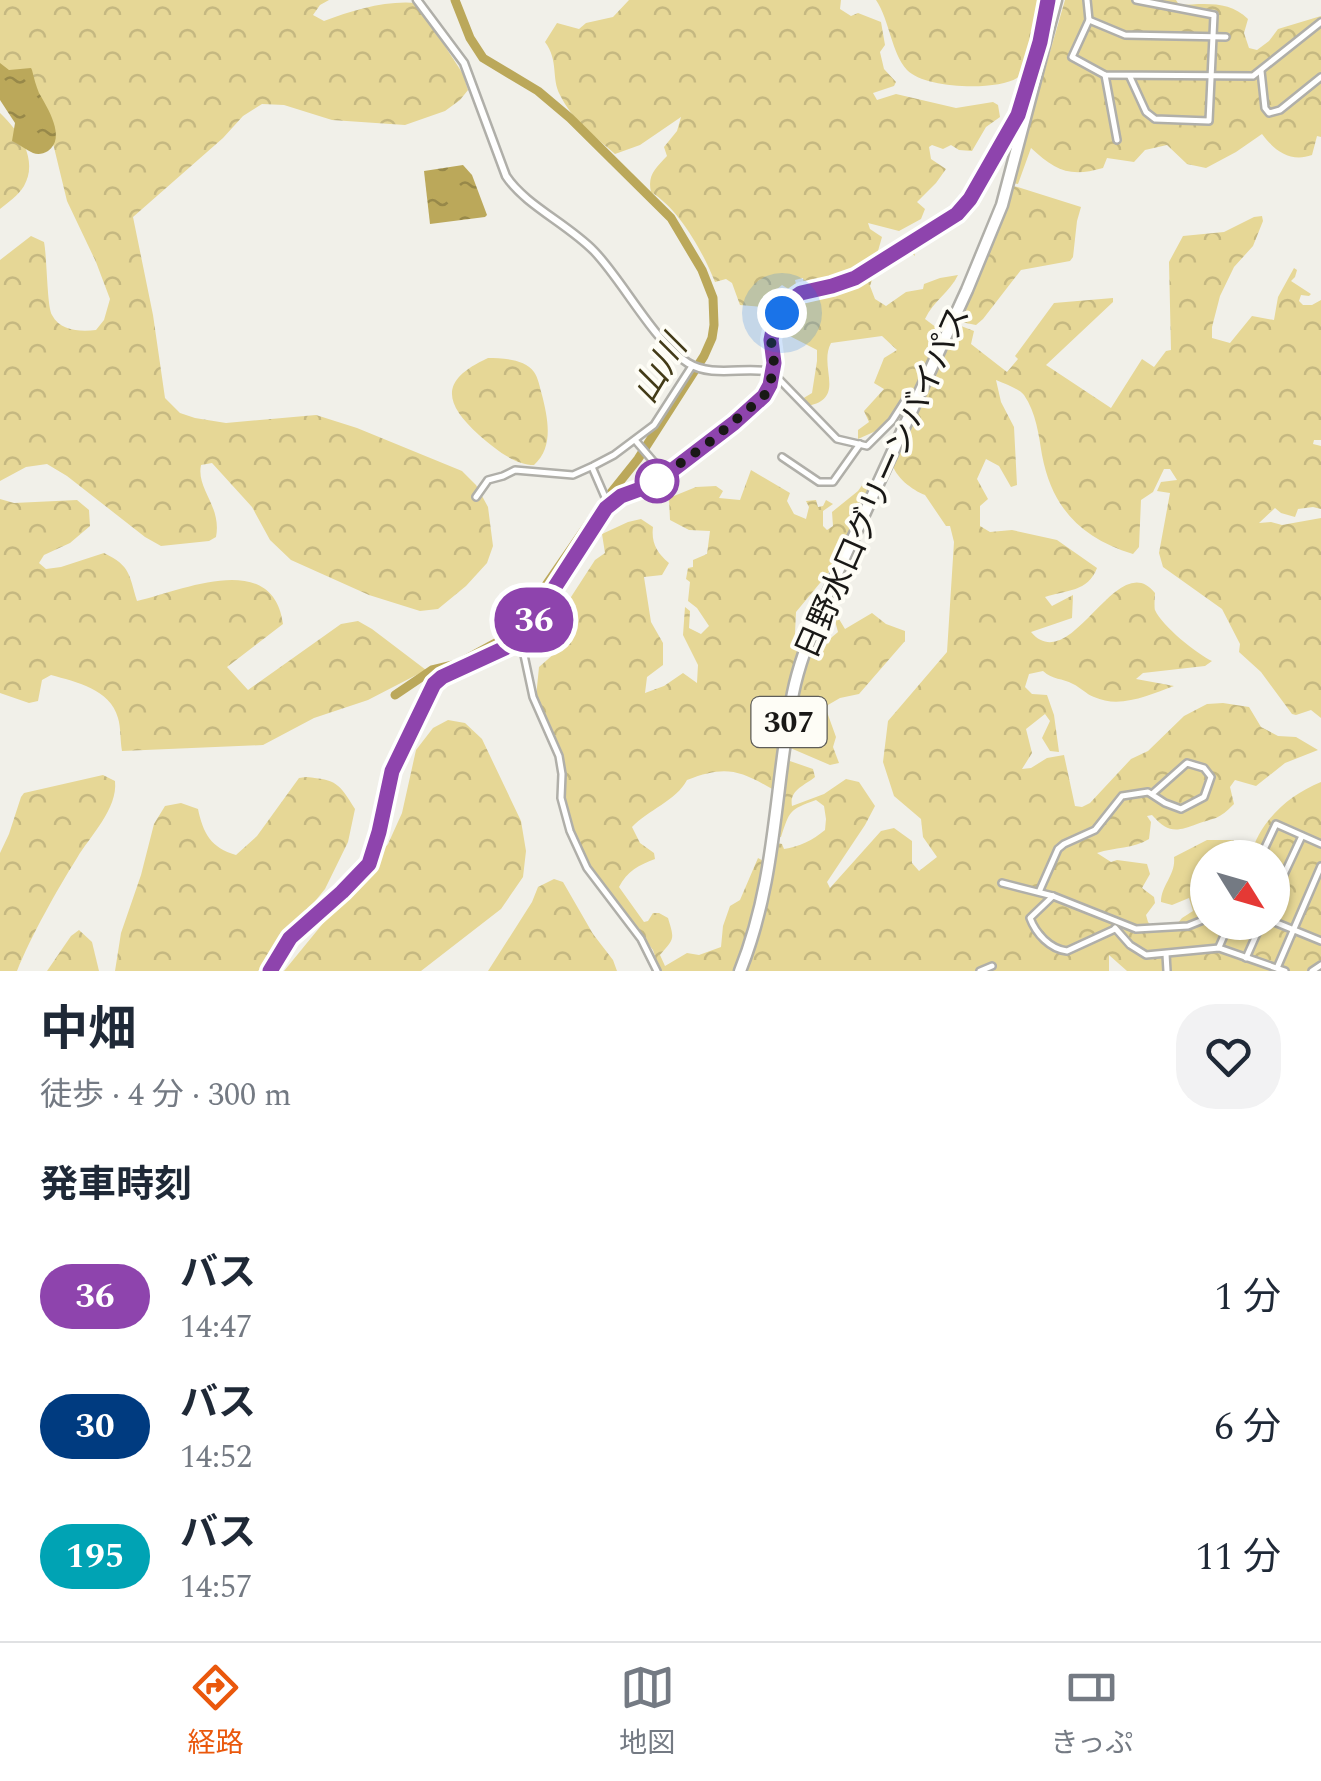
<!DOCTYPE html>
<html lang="ja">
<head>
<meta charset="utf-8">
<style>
  :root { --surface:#fff; --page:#f2f2f3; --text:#1f2937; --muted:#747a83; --line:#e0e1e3; --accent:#ea580c }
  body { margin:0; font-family:Spectral,"Noto Sans JP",serif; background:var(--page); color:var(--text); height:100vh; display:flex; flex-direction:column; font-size:38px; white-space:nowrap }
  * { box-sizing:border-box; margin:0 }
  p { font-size:32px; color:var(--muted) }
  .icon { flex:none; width:55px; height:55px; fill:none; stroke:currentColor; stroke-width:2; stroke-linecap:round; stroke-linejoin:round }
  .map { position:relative; height:971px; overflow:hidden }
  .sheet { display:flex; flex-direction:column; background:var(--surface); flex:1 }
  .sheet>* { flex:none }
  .badge { padding:0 20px; border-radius:32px; font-size:35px; line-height:65px }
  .needle { width:65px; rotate:127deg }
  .fabs { position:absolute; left:1190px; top:840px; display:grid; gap:20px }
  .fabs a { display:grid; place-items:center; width:100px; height:100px; border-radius:50%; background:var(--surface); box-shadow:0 2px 8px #0004; font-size:50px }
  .you { position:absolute; width:50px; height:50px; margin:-25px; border:8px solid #fff; border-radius:50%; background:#1a73e8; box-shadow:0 0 0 15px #1a73e833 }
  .map>.badge { position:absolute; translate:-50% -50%; box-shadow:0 0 0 5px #fff }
  h2 { padding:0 40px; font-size:38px; line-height:90px }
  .round { display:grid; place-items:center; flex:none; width:105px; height:105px; border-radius:40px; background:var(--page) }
  .headline { display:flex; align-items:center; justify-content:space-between; height:170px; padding:0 40px }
  h1 { font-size:48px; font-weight:700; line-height:75px }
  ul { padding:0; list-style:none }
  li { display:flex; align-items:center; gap:30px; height:130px; padding:0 40px }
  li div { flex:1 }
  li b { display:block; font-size:38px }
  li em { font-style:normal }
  li .badge { min-width:110px; font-weight:700; text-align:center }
  .tabs { display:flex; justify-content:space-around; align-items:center; height:140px; border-top:2px solid var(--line); background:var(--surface); font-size:28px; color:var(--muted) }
  .tabs a { display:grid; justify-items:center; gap:5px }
  .tabs .on { color:var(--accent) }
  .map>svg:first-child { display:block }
  .forest { fill:url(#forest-crowns) }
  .water { fill:url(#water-ripples) }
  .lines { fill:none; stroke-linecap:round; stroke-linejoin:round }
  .river { stroke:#bba85a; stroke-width:9 }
  .minor-casing { stroke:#b0afa9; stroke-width:10 }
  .tertiary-casing { stroke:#b0afa9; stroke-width:11 }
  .secondary-casing { stroke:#b0afa9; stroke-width:12 }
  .trunk-casing { stroke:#b0afa9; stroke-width:15 }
  .minor { stroke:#fff; stroke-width:5 }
  .tertiary { stroke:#fff; stroke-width:6 }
  .secondary { stroke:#fff; stroke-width:8 }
  .trunk { stroke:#fff; stroke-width:10 }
  .line-casing { stroke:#fff; stroke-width:22 }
  .line { stroke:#8e44ad; stroke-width:15 }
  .walk { stroke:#191816; stroke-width:10; stroke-dasharray:0 18 }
  .stop-dot { fill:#fff; stroke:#8e44ad; stroke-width:5 }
  .labels { text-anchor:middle; stroke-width:8; stroke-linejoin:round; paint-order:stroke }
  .shield { fill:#fefdf6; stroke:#5e5d59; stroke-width:2.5 }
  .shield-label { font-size:30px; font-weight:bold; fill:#191816 }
  .street-label { font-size:32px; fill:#191816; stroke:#fefdf6 }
  .water-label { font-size:35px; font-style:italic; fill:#433b18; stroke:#fefdf6 }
</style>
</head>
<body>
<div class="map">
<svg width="1321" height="971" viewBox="0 0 1321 971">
  <defs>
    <pattern id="forest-crowns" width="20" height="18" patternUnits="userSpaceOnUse" patternTransform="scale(2.5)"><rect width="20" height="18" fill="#e6d796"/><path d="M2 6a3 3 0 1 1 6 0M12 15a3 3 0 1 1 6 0" fill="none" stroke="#c5b881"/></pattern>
    <pattern id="water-ripples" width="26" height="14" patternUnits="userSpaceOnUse" patternTransform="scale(2.5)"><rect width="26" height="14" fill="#bba85a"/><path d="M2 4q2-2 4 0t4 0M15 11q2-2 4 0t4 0" fill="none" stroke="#978849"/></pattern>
  </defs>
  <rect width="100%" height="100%" fill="#f1f0e9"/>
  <!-- forest -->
  <g class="forest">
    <path d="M0,0H329L320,5L313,15L324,21C353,10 386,0 417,3L463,74L468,90L460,100L445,111L405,125L332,120L284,105L262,104L243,116L223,138L133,217L153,315L165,398L180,413L195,418L226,423L316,415L357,428L462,471L476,485L488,507L493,546L487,563L466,586L438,609L420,611L369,595L291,560L270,540L252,507L212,463L201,465C196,489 222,506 216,537L209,541L161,546L145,537L67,476L47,464L26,467L0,481V260L31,236L44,242C47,256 47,307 52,315C60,331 81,332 96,330L104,320L110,299L96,262L67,201L43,102L0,65Z"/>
    <path d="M629,0H841L840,9L851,16L858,13L881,22L885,45L880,52L884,69L896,82L894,86L873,93L877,100L896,94L956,108L993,102L998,105L1000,117L986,127L972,151L959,150L951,145L943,149L932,145L929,147L931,159L946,169L936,183L917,202L925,209L921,219L899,231L868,223L870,229L882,237L876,258L854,277L849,285L910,246H913L915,256L910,252H906L875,271L870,286L875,299L886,306L906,292L923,289L924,284L940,278L958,275C950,292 933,301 925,319L937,328L941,338L921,386L903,404L887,426L858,439V430L869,422L864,411L884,389L874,383L884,358L897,350L882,336L831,343C818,367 847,398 808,406L802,399L812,393L817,361V350L778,330L784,319L790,318L801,311L805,295L803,278L795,280L798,292L795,293L782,285L771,294L763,307L740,305L732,283L726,279L715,282C703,252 679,209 651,192C647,175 656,168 667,156L664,147L677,131L681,117L640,145L615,154C596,137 572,120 560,95C551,78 559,61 545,42L557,23L579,29L586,23L613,17Z"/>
    <path d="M876,0H1044C1041,17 1038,54 1028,67C1025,71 1022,75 1017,78C997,91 925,89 907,70C891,52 890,21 876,0Z"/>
    <path d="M1065,0H1176L1179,5C1204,4 1229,0 1248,19L1244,33L1249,48L1257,50L1269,41L1278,29L1321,16V137L1317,136L1312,155C1290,163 1274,150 1262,134L1236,152L1206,168L1187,164L1167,145L1145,150L1134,162L1107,158L1103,168C1069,178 1055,170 1031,148L1018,184L1012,183Z"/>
    <path d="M0,113C19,131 39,160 24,186C19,195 7,203 0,209Z"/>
    <polygon points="1011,185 1081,207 1077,221 1073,257 1070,261 1021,270 983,319 976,325 956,321"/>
    <path d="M1262,216L1263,221L1253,246L1234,267L1220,296L1212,327V338L1230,343L1252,316L1274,320L1278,297L1294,268L1297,270L1295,277L1291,281L1311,294L1309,296L1301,295L1299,301L1303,305H1312L1321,300V440H1314L1313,444L1321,446V509L1313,507L1298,509L1295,517L1281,513L1275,508L1259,523L1271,522L1282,525L1321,518V718L1311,710L1296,715L1292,714L1261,672L1239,652L1240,644L1222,609L1163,567L1159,553L1170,493L1157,491L1161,482L1177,480L1170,469H1164L1153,492L1141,500L1139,547L1133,554C1081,538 1052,508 1042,455C1039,436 1036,412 1024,395C1018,388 1005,384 996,380L1001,402L1014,427L1017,485L1011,487L999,466L986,459L977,479L988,499L980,506V526L990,532L1012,530L1057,540L1097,568C1088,592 1066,590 1045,597L1052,606L1073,595L1072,618L1031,632C1071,679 1117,545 1155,593C1155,596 1154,607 1155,610C1162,626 1197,654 1212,661L1205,666L1143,673L1136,679L1174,686C1149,695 1120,709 1094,697C1086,694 1080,687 1073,684C1062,678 1053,680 1043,671L1029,674L1025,687L1032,694L1047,695L1054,715L1059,752L1050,751L1042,738L1050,721L1045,714L1026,729L1032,753L1022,769L1031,768L1047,758L1064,755L1075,806L1082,807L1090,803L1131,759L1148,751L1184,716L1207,704L1223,703L1249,707L1261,727L1278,736L1296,737L1318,750L1285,763L1256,786L1235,780L1230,787L1234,804C1218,820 1217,817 1197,824C1176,832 1168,833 1152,815L1147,816L1151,822L1149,839C1133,849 1115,847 1097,853L1111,862L1117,860L1147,864L1150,874L1142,888L1154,897L1155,903L1146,915L1148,922L1157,932L1172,930L1182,918L1193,911L1189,898L1172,905L1161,902C1161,885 1176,875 1174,857L1207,840H1234L1230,857L1208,858L1207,894L1205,898L1207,903L1208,922H1272V858L1250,857C1260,821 1287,796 1321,782V971H1127L1109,955V971H743L767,902L777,843L782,844L784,849C799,847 813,840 825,830L826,819L824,806L816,800C789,810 790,810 781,837H778L787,760L813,769L815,777C804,786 789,790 792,806L824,794L846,779L859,782L875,806L865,825L827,882L830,888L881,831L894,828L912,841V863L919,871L937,857L923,837L921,819L894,796L883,762L888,721L947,652L954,542L950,526H946L925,495C912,490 895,477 892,463L954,326H961L974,331L971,344L1007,372L1018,359L1015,356L1054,303L1113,298V302L1046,365L1111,408L1142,359L1154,367L1166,351L1171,350L1169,262L1183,236L1224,232L1254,217Z"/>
    <path d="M488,358C502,358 525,359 534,372C538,377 540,388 542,395C548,419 554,447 534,465C514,465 494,448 479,435C443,402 440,380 488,358Z"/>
    <path d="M751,470L790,493L787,501L794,514L806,519L809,507L806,501L816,500L818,507L823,506L826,500L833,504L823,511V526L827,530L833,526L832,512L858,491L865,481L874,482L839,560L796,612L795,634L803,644L774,790C739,770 726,765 687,780C676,801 648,810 632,827L640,843L654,853L655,859C639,865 627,871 619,887L644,922L648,921L653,913H659L668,918C675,941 674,938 660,955L665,966L687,953L699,955L721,947L723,926L730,906L740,900L758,858L767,863L758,906L735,971H660L653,950L586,864L569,820L564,797L565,770L536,697L539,667L555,653L562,637L560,614L595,560L605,553L602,534L628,522L641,519L653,527C651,543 657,553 669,563L662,575L644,577L651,622L663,643V665L647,677L645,693L664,686L683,673L697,683L698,665L683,635L685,607L690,611L689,628L701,634L709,626L697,608L688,601L690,582L686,579L688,568L693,567V560L707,554L710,531L689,530L670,520L669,498L696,487L716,486L723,491L719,498L740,500Z"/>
    <path d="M0,499L14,503L77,500L89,510L90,526L70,543L44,555L39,563L46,569L61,567L104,553C131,566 129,575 137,601C183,590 273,549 283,624L227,667L248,690L341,624L358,621L372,629L426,670L368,700L314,718L263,745L122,751C120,740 121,728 118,718C110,689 76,682 51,675L42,680L38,701L29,703L0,693Z"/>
    <polygon points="872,613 886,624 905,631 905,641 859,694 840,698 809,716 802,715 800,723 812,726 815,732 821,729 821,715 827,712 836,737 833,747 839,763 830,765 788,747 799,684 806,659 838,632 834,617 836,614 845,629"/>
    <polygon points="448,720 465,723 482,739 521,821 526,851 523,877 501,909 421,971 284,971 388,844 402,813 416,750 433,728"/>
    <path d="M103,775L115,781C118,809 90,836 77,858C57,890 31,936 17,971H0V853L9,834L21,797L24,793Z"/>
    <path d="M306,777C337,780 339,783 355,809L348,842L325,889L258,971H115L121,933L141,875L154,824L165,806L181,803L198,809C203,833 211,848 236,855L257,836L299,778Z"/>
    <polygon points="554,879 563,882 593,934 613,960 617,971 488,971 532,902 538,887"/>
    <polygon points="79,930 92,942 99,971 47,971 71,936"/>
  </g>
  <!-- water -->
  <g class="water">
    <path d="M0,63L9,70L31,68L32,70C34,78 36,86 39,93C47,107 67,138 48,151C43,154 38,155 33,153C26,150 19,144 12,141L15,123L0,100Z"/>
    <polygon points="463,165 472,175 487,215 485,217 430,224 424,171"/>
  </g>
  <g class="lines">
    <!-- river -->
    <polyline class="river" points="395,695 432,670 457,664 521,629 544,588 602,504 638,459 704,356 712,338 714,325 713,298 702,270 671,218 570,118 538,91 483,58 470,38 455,0"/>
    <!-- minor casing -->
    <g class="minor-casing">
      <g id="minor">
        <polyline points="1087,0 1089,20 1072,57 1105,75 1253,76 1321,22"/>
        <polyline points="1089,20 1125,35 1226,37"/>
        <polyline points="1261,71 1265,108 1269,113 1280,110 1321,77"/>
        <polyline points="1105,75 1117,140"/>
        <polyline points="1130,77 1146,112 1155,119 1209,121 1214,15 1136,0"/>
        <polyline points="772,372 837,439 867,446 892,421 908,396 915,397"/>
        <polyline points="635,440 665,475"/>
        <polyline points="782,457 819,482 833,482 860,444"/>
        <polyline points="592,467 605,497 611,504"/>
        <polyline points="476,497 488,480 503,476 515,470 573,475 593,466 614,455 654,425 692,366"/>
        <polyline points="521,641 533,697 559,756 562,774 561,798 570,831 587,868 641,939 657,971"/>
        <polyline points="1260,858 1276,824 1321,844"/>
        <polyline points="1002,883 1053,896 1136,929 1188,926 1208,918"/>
        <polyline points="1039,892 1058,849 1064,844 1095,830 1122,796 1148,792 1165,803 1181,809 1204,797 1211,777 1204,768 1187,763 1152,794"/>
        <path d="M1053,896L1030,918C1036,934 1050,949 1067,951L1115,929"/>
        <polyline points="1272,900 1302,836"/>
        <polyline points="1272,921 1321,941"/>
        <polyline points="1115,928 1130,945 1146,955 1219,948 1285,971"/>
        <polyline points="1219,947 1230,922"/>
        <polyline points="1166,954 1167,971"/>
        <polyline points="1246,958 1262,922"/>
        <polyline points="1277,968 1321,866"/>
        <polyline points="980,971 992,966"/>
        <polyline points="1312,971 1321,965"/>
      </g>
    </g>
    <!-- tertiary casing -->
    <g class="tertiary-casing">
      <path id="tertiary" d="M417,0L464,63L506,176C525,205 568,224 594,251C623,281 654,342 688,363C712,378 746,366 772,372"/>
    </g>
    <!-- secondary casing -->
    <g class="secondary-casing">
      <polyline id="secondary" points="270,971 290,938 342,891 369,864 379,832 392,771 435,684 443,677 521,641 578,549 612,502 654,483 669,473 734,423 764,396 769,385 774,363 771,340 773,330 791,300 801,293 832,286 855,277 957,214 969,199 1018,115 1040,42 1048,0"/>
    </g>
    <!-- trunk casing -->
    <g class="trunk-casing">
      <path id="trunk" d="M740,971C777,879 774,789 793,693C799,663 811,634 822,606L967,290L1002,205L1056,0"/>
    </g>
    <!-- minor -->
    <use href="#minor" class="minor"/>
    <!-- tertiary -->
    <use href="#tertiary" class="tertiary"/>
    <!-- secondary -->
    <use href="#secondary" class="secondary"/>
    <!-- trunk -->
    <use href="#trunk" class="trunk"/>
  </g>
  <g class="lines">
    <!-- line casing -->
    <g class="line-casing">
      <polyline id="line" points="270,971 290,938 342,892 369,864 379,832 392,771 434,684 442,677 520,641 606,508 621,496 643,488 670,472 734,423 764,396 770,385 774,363 771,340 773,330 791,300 801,293 832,286 855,278 957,214 970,199 1018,115 1040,42 1048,0"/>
    </g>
    <!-- line -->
    <use href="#line" class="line"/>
    <!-- walk -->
    <polyline class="walk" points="657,481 654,482 706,445 764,396 770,385 774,363 771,340 773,330 782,313"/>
  </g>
  <!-- markers -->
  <circle class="stop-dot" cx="657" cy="481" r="20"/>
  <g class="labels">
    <!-- shield labels -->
    <rect class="shield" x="751.5" y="697" width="75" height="50" rx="8"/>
    <g class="shield-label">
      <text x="789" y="732">307</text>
    </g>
    <!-- street labels -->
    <g class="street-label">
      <text transform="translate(882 482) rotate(-66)" y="11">日野水口グリーンバイパス</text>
    </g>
    <!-- water labels -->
    <g class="water-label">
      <text transform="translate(659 369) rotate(-59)" y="12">山川</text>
    </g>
  </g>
</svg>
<div class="fabs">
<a><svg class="needle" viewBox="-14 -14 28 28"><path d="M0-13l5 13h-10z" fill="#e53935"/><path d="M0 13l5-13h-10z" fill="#747a83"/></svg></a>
</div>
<div class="you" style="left:782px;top:313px"></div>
<b class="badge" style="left:534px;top:620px;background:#8e44ad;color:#fff">36</b>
</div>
<section class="sheet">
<div class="headline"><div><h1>中畑</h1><p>徒歩 · 4 分 · 300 m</p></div><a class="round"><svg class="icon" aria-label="heart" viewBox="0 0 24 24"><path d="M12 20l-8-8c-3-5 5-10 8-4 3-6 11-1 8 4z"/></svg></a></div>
<h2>発車時刻</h2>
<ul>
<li><span class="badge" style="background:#8e44ad;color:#fff">36</span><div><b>バス</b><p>14:47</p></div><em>1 分</em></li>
<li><span class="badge" style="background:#003b80;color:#fff">30</span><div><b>バス</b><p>14:52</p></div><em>6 分</em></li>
<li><span class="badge" style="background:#00a3b4;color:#fff">195</span><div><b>バス</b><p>14:57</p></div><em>11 分</em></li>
</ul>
</section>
<nav class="tabs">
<a class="on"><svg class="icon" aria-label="directions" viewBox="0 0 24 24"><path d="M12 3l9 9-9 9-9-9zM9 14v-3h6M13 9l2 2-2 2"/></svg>経路</a>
<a><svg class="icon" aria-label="map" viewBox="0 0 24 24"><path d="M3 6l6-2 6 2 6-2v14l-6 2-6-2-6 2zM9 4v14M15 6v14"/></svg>地図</a>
<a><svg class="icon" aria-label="tickets" viewBox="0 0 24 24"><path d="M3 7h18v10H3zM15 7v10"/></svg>きっぷ</a>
</nav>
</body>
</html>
